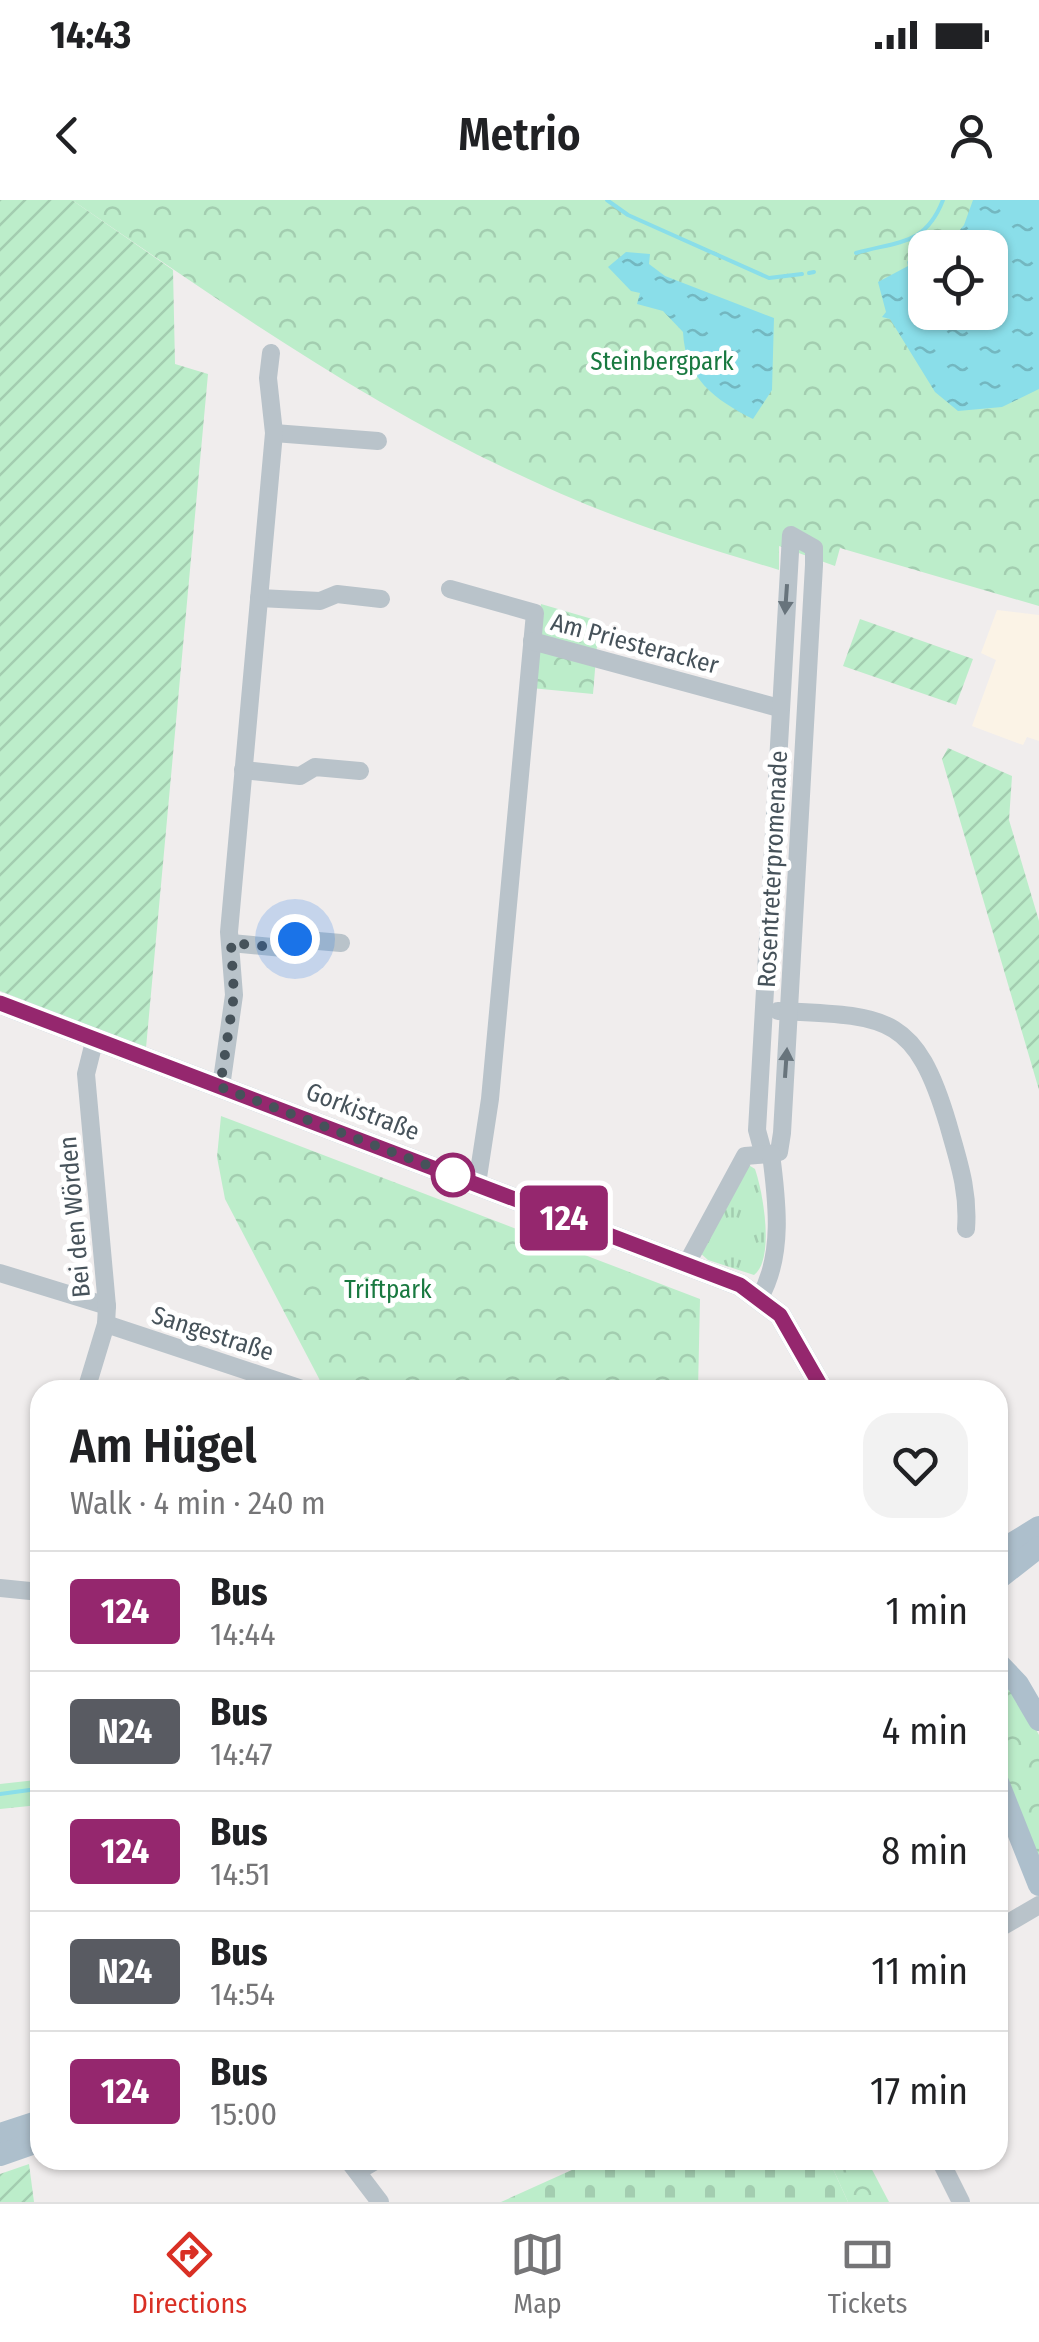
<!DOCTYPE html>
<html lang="en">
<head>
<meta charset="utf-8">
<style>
  :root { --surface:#fff; --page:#f2f2f2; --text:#202124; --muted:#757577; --line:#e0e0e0; --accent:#d93025 }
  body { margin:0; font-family:"Fira Sans Condensed",sans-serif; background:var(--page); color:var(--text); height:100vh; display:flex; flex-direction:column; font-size:38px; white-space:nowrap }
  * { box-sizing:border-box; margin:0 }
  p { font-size:32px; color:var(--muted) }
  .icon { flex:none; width:55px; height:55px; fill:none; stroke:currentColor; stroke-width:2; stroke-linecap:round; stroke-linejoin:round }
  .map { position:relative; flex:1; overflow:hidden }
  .sheet { position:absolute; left:30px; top:1180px; width:978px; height:790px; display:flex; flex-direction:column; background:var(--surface); border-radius:30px; box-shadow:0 2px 8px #0004 }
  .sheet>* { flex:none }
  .badge { padding:0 20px; border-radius:8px; font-size:35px; line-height:65px }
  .tools { position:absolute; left:908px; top:30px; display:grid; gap:20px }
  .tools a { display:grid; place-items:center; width:100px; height:100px; border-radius:20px; background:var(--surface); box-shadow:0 2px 8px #0004; font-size:50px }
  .you { position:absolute; width:50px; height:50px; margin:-25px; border:8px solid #fff; border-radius:50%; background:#1a73e8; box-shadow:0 0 0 15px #1a73e833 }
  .map>.badge { position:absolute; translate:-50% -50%; box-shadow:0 0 0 5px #fff }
  .round { display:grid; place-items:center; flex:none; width:105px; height:105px; border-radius:30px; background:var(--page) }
  .summary { display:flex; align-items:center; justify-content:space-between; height:170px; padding:0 40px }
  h1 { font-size:48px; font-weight:600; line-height:75px }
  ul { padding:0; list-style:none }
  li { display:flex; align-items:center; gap:30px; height:120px; padding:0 40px; border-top:2px solid var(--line) }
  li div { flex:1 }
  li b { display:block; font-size:38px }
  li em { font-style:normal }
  li .badge { min-width:110px; font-weight:700; text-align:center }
  .status { display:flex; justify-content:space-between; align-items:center; height:70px; padding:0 50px; background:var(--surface); direction:ltr }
  .status svg { height:28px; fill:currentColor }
  header { display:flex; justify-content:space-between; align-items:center; height:130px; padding:0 40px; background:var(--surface); font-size:45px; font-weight:600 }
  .menu { display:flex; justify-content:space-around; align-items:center; height:140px; border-top:2px solid var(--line); background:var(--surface); font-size:28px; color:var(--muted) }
  .menu a { display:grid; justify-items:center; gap:5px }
  .menu .selected { color:var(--accent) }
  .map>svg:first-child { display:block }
  .commercial { fill:#fbf3e6 }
  .grass { fill:url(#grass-tufts) }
  .forest { fill:url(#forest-crowns); fill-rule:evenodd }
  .cemetery { fill:url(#cemetery-stones) }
  .garden { fill:url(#garden-furrows) }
  .water { fill:url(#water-ripples) }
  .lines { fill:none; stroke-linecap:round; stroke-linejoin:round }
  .stream { stroke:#8adee9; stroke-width:4 }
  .minor { stroke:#b9c3ca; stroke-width:18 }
  .major { stroke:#adbfcc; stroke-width:22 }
  .oneway { fill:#68747c }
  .line-casing { stroke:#fff; stroke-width:22 }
  .line { stroke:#95276e; stroke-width:15 }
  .walk { stroke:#46525a; stroke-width:10; stroke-dasharray:0 18 }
  .stop-dot { fill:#fff; stroke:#95276e; stroke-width:5 }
  .labels { text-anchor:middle; stroke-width:10; stroke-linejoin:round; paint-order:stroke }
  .park-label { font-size:25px; fill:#197940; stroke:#fff }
  .street-label { font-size:25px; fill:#46525a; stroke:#fff }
</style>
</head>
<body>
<div class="status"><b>14:43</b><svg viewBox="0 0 49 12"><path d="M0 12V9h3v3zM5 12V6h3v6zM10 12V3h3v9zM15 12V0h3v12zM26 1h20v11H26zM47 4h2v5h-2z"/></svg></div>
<header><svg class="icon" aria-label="back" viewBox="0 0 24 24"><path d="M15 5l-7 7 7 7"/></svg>Metrio<svg class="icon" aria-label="person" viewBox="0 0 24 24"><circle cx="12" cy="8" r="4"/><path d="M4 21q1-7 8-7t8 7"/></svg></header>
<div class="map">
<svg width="1039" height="2002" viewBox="0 0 1039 2002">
  <defs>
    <pattern id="grass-tufts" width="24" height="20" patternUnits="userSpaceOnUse" patternTransform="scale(2.5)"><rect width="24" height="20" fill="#bcedca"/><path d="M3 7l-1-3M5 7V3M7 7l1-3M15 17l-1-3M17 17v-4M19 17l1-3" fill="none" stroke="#a3cdb0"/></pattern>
    <pattern id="forest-crowns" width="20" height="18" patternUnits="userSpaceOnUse" patternTransform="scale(2.5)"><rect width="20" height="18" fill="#bcedca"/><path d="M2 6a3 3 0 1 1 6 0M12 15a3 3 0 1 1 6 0" fill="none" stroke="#a3cdb0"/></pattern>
    <pattern id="cemetery-stones" width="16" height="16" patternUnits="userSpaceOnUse" patternTransform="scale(2.5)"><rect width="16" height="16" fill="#bcedca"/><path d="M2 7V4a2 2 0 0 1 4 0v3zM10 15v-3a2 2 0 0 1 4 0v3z" fill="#a3cdb0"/></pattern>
    <pattern id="garden-furrows" width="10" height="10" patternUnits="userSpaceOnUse" patternTransform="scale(2.5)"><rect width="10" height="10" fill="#bcedca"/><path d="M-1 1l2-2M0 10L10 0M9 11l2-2" fill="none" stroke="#a3cdb0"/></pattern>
    <pattern id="water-ripples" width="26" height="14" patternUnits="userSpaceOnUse" patternTransform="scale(2.5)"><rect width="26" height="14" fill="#8adee9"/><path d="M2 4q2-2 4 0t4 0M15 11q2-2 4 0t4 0" fill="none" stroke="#73b7c0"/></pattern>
  </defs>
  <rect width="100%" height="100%" fill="#f0eded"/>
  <!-- commercial -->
  <polygon class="commercial" points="997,410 1039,415 1039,541 1027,537 1023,545 972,526 996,460 981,453"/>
  <!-- grass -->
  <g class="grass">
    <path d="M747,964L755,969C763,992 775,1059 754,1075L708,1060L699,1052Z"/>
    <polygon points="36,1580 39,1605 0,1609 0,1584"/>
  </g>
  <!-- forest -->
  <g class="forest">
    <path d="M72,0H1039V406L840,348L835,366L779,346V370C700,346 623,322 548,288C378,213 225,105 72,0ZM925,48H990V112H925Z"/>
    <polygon points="541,404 599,421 593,494 531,488"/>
    <polygon points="221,916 700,1099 698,1190 325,1190 225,999 217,957"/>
    <polygon points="998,1476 1023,1505 1039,1535 1039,1665 998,1564"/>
    <polygon points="829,1960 867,1960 889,2002 848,2002"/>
  </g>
  <!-- cemetery -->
  <polygon class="cemetery" points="594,1960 829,1960 848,2002 501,2002"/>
  <!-- garden -->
  <g class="garden">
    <polygon points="0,0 72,0 173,70 175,164 208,174 146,848 0,791"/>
    <polygon points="860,419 973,459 956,505 843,466"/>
    <polygon points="948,548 1012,576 1009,620 1039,721 1039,890 942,559"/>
    <polygon points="29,1964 34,2002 0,2002 0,1974"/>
  </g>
  <!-- water -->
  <g class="water">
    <polygon points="973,0 1039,0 1039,189 1002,207 958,211 935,192 890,119 882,117 886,112 878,82 908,66 907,61 911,64 925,58 925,112 990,112 990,48 946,47 964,25"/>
    <path d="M626,52L650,54L649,64L665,76L774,118L772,190L753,219C715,200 685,178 683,132L663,111L637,104L640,93L631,91L608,67Z"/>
  </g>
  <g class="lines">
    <!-- stream -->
    <g class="stream">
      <polyline points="607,0 628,15 769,78 802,74"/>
      <path d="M856,53C898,41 925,46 943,0"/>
      <polyline points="809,73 814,72"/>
      <polyline points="0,1594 37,1589"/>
    </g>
    <!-- minor -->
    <g class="minor">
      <polyline points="274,233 378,241"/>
      <polyline points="450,389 535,413 490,899 477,984"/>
      <polyline points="259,398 320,401 337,394 381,399"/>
      <polyline points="532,441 779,508"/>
      <polyline points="243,570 300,576 315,567 360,571"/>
      <polyline points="231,743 283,748 295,739 341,743"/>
      <path d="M778,811C886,816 915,813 948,924C958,960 969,990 966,1029"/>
      <polyline points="221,887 234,795 229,732 274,233 268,178 271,153"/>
      <polyline points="763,952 757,930 791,335 814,348 814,365 782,933 779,952 771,954"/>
      <polyline points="686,1065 745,956 771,954"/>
      <polyline points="0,1073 107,1106"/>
      <path d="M760,1097C784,1055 777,1000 771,954"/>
      <polyline points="106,1124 305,1190"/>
      <polyline points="86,1190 106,1124 107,1106 86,874 95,838"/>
      <polyline points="0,1388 40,1392"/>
      <polyline points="998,1729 1039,1705"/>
      <polyline points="348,1960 380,2002"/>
      <polyline points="940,1960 961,2002"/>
      <polyline points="358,1971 377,1960"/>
    </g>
    <!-- major -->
    <g class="major">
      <polyline points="0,803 740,1085 780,1115 823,1190"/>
      <polyline points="998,1352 1039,1327"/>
      <polyline points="998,1379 1039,1347"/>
      <polyline points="998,1463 1018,1484 1039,1520"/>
      <polyline points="998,1582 1039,1685"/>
      <polyline points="0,1934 40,1921"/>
      <polyline points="0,1955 40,1941"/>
    </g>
  </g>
  <!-- one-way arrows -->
  <defs><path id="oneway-solid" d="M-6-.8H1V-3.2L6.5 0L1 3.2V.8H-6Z" transform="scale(2.5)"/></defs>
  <g class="oneway">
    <use href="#oneway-solid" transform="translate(786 399) rotate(94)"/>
    <use href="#oneway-solid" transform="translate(786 863) rotate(-86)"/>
  </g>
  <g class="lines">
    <!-- line casing -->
    <g class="line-casing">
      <polyline id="line" points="0,803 740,1085 780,1115 823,1190"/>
    </g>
    <!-- line -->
    <use href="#line" class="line"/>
    <!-- walk -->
    <polyline class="walk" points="295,739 283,748 231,743 234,795 220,887 453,975"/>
  </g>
  <!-- markers -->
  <circle class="stop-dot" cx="453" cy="975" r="20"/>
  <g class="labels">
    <!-- park labels -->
    <g class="park-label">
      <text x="662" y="170">Steinbergpark</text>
      <text x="388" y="1098">Triftpark</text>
    </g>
    <!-- street labels -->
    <g class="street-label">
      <text transform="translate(635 443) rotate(15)" y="9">Am Priesteracker</text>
      <text transform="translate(772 669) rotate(-87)" y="9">Rosentreterpromenade</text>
      <text transform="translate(363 911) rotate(21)" y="9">Gorkistraße</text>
      <text transform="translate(74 1017) rotate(-95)" y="9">Bei den Wörden</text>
      <text transform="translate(213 1133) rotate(18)" y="9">Sangestraße</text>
    </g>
  </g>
</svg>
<div class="tools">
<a><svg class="icon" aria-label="locate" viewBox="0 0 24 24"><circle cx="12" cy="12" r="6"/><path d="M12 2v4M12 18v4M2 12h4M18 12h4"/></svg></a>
</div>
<div class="you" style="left:295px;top:739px"></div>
<b class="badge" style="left:564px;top:1018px;background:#95276e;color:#fff">124</b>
<section class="sheet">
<div class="summary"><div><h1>Am Hügel</h1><p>Walk · 4 min · 240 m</p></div><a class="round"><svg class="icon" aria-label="heart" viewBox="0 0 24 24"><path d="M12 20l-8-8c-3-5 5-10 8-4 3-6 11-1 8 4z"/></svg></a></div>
<ul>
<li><span class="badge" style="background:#95276e;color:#fff">124</span><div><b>Bus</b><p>14:44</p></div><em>1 min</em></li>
<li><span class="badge" style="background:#595b62;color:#fff">N24</span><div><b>Bus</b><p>14:47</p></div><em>4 min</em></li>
<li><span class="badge" style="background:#95276e;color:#fff">124</span><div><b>Bus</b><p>14:51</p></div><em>8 min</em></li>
<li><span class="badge" style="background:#595b62;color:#fff">N24</span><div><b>Bus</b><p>14:54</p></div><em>11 min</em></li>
<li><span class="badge" style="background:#95276e;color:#fff">124</span><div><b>Bus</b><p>15:00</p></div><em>17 min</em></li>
</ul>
</section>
</div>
<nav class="menu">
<a class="selected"><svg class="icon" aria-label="directions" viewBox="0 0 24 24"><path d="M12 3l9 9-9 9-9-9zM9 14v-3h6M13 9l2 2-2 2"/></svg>Directions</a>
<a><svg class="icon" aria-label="map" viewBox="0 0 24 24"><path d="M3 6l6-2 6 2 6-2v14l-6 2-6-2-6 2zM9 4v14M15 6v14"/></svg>Map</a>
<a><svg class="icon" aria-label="tickets" viewBox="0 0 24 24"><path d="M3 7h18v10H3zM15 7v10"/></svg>Tickets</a>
</nav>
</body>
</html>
